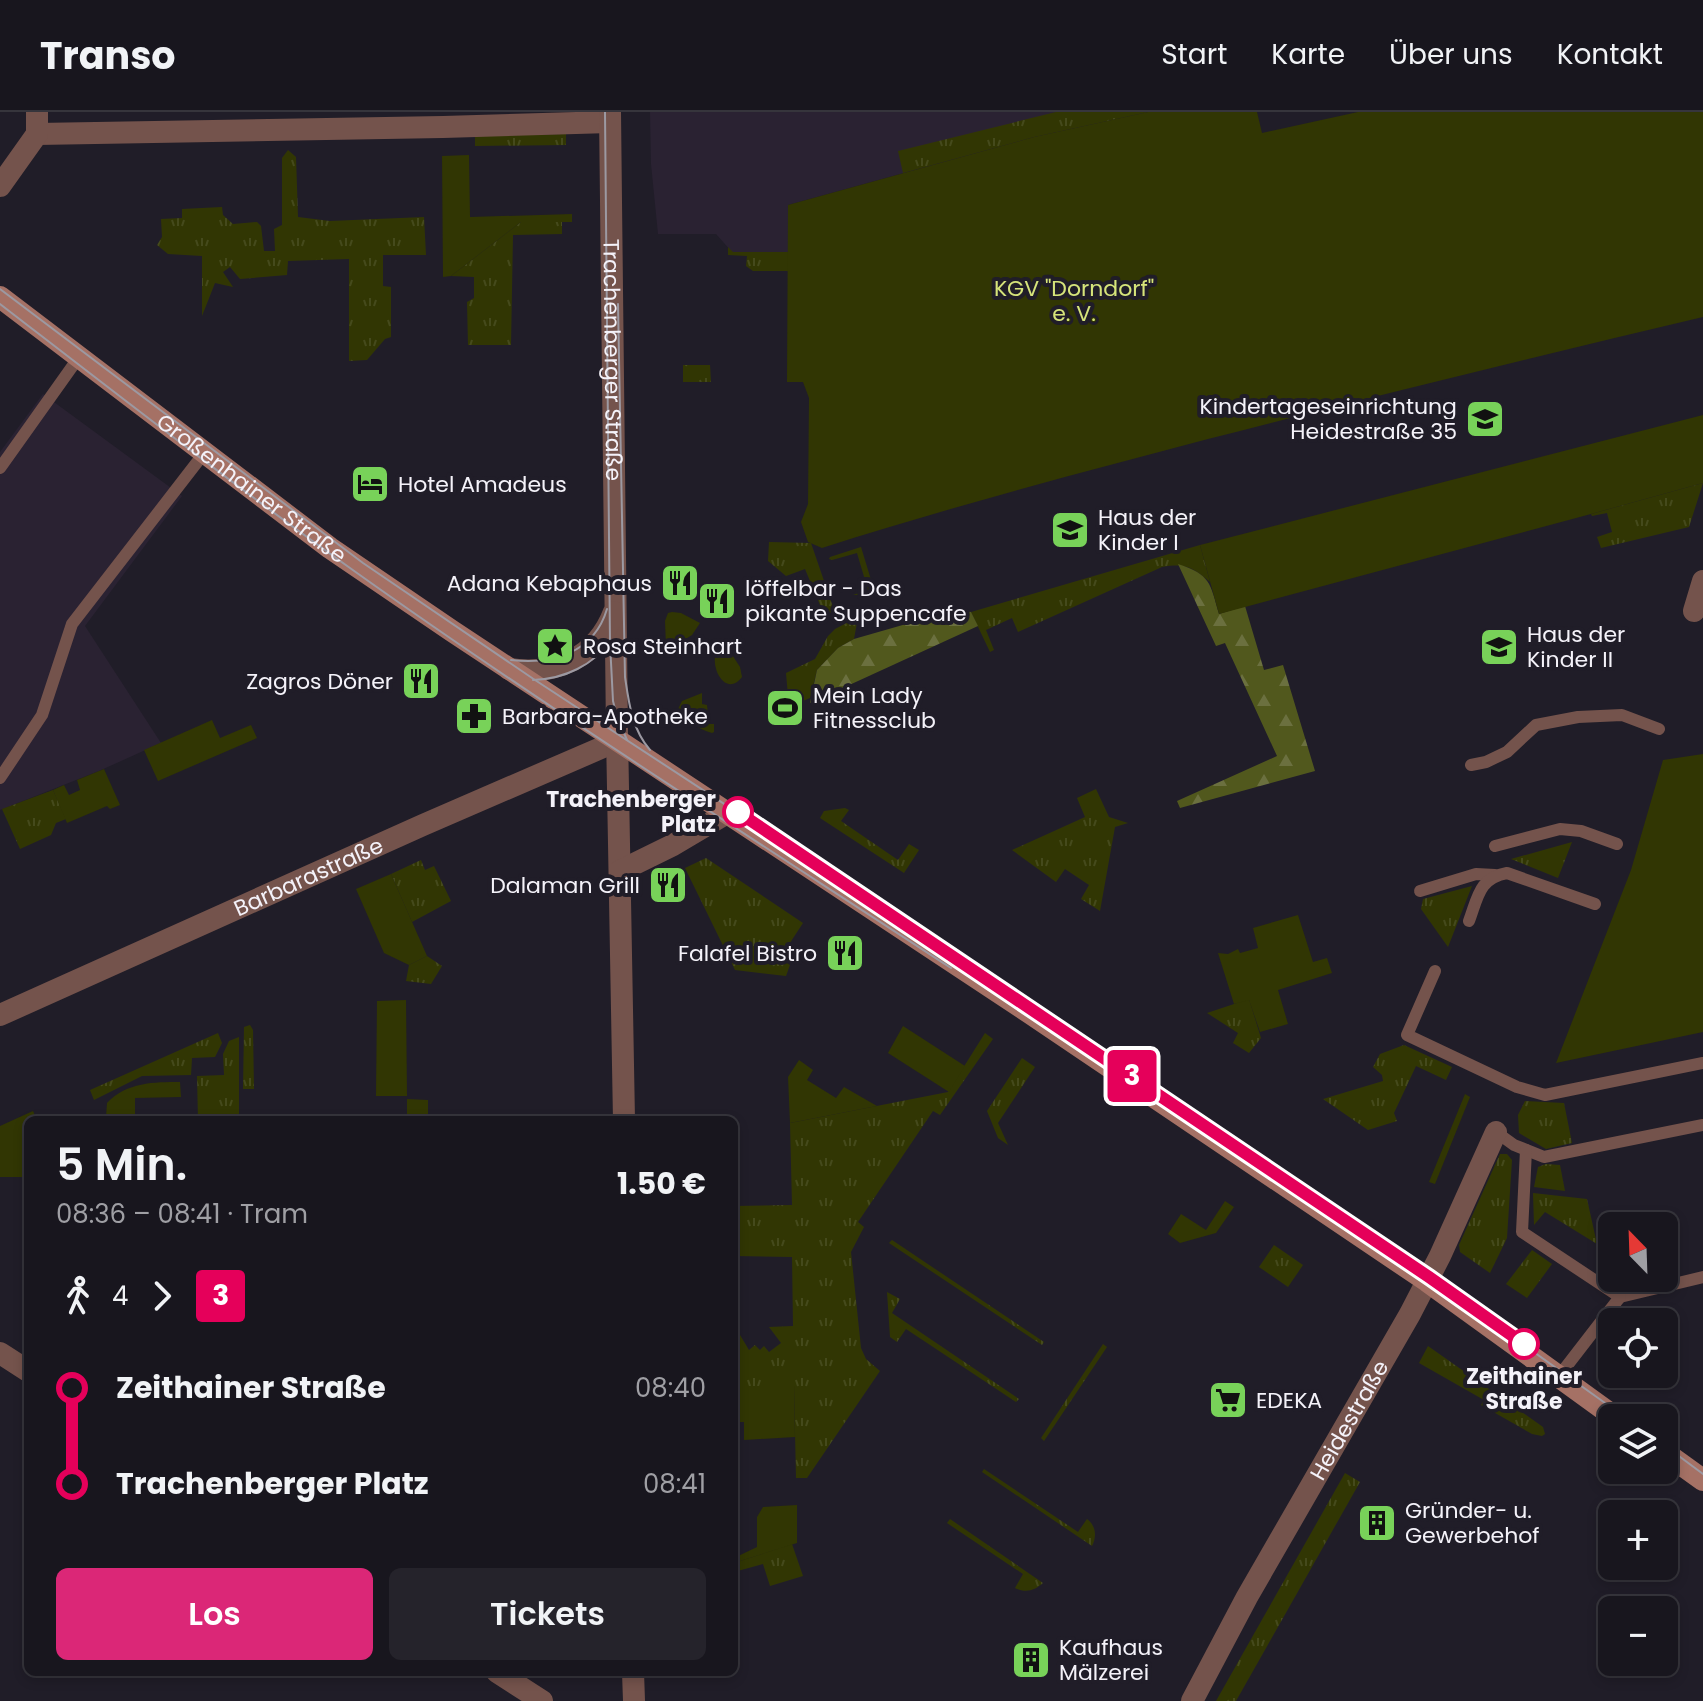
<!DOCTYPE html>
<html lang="de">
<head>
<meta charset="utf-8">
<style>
  :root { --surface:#18161e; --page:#25232b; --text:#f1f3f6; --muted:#9f9fa4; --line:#36353c; --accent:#db2777 }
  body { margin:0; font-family:Poppins,sans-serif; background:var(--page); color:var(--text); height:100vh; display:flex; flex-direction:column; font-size:30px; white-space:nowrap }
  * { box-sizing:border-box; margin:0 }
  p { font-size:26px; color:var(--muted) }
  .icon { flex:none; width:44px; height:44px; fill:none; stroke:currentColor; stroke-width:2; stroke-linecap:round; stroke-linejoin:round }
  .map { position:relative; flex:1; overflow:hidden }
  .panel { position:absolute; left:24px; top:1004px; width:714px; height:560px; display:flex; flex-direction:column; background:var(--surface); border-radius:12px; box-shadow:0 4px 12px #0003,0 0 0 2px var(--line) }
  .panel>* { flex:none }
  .badge { padding:0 16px; border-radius:6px; font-size:28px; line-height:52px }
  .needle { width:52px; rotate:337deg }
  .fabs { position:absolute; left:1598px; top:1100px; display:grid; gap:16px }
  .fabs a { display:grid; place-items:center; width:80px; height:80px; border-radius:12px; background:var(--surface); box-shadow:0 4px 12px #0003,0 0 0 2px var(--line); font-size:40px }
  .map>.badge { position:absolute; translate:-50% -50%; box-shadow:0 0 0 4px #fff }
  .legs { display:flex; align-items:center; gap:12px; height:88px; padding:0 32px; font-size:26px }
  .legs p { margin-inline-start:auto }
  .overview { display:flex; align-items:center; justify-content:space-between; height:136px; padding:0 32px }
  h1 { font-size:44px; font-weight:600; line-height:60px }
  .cta { display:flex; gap:16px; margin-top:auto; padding:16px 32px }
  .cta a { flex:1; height:92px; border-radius:12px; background:var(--accent); color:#fff; font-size:32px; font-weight:600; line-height:92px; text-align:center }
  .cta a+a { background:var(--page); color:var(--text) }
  ul { padding:0 32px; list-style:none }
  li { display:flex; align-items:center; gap:28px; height:96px; font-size:30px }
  li i { display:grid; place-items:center; width:12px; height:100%; margin:0 10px; background:currentColor }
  li i::after { content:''; width:20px; height:20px; margin:-10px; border:6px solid; border-radius:50%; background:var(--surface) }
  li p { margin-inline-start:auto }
  li:first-child i { background:linear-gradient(#0000 50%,currentColor 0) }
  li:last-child i { background:linear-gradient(currentColor 50%,#0000 0) }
  header { display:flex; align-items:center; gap:48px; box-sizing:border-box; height:112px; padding:0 40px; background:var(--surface); border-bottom:2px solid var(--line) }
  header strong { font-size:38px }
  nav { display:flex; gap:44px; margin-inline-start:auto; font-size:28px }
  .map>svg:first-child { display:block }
  .industrial { fill:#2a2232 }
  .grass { fill:url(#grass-tufts) }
  .forest { fill:url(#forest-firs) }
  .green { fill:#313603 }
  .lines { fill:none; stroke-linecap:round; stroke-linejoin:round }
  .service { stroke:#74534c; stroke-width:12 }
  .minor { stroke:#74534c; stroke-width:22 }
  .tertiary { stroke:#74534c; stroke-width:22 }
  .secondary { stroke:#a57165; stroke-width:22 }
  .tram { stroke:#9c99a2; stroke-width:2 }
  .line-1-casing { stroke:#fff; stroke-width:18 }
  .line-1 { stroke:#e5005a; stroke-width:12 }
  .stop-1-dot { fill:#fff; stroke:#e5005a; stroke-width:4 }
  .labels { text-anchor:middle; stroke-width:8; stroke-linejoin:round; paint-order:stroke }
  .park-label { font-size:22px; fill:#d6e47a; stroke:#201d28 }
  .street-label { font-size:22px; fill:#f4f2f9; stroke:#201d28 }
  .poi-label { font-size:22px; fill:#f4f2f9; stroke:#201d28; text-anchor:start }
  .stop-label { font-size:22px; font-weight:bold; fill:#f4f2f9; stroke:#201d28; text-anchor:end }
</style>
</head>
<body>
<header>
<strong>Transo</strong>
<nav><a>Start</a><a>Karte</a><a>Über uns</a><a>Kontakt</a></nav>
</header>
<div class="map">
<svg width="1703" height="1589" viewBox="0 0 1703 1589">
  <defs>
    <pattern id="grass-tufts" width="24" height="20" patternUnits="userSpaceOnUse" patternTransform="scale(2)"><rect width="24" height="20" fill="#313603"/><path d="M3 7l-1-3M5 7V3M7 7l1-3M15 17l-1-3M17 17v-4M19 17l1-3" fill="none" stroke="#454a1c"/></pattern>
    <pattern id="forest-firs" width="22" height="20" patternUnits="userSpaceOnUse" patternTransform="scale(2)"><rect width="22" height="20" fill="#51581d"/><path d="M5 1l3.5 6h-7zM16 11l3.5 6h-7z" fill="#6b703f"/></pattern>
  </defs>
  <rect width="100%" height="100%" fill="#201d28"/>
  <!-- industrial -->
  <g class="industrial">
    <polygon points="650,0 1148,0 1034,25 788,93 788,140 732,140 716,122 658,122 651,52"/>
    <polygon points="43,282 182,384 85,514 161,631 99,659 0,698 0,340"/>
  </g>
  <!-- grass -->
  <g class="grass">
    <polygon points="1056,0 1148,0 1034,25 903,61 898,39"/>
    <polygon points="566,22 566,33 475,34 475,24"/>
    <polygon points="288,38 296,45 298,105 330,109 424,105 426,143 383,143 383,174 391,175 391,225 385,227 367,248 349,249 349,147 288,149 287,163 240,167 230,155 223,160 233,175 215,171 202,204 202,144 168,142 157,133 162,125 161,107 182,106 182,97 222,95 223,103 233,112 257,110 261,114 264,139 275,139 274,117 282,113 282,46"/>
    <polygon points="521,110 562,110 562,122 513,123 511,233 468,233 467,190 474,186 474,165 451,164"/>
    <polygon points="728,135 733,140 788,140 788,159 753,159 746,154 747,144 728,143"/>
    <polygon points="683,253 710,253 711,270 683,270"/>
    <polygon points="1703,371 1689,415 1601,436 1597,425 1612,420 1607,401 1592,404 1591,402"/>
    <polygon points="769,430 811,431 833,495 832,500 807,510 803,501 820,493 805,457 786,464 768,449"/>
    <path d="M1200,433L1210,470C1192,455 1186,451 1162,455L1018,520L1012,506L986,518L994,538L990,540L971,500Z"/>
    <polygon points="861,435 875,481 870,483 853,483 868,478 857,441 832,448 829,447 830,445"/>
    <polygon points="858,505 854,527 838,536 817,558 810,586 789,595 786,561 815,547 828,524 835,517"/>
    <polygon points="1096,677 1109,705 1128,711 1115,715 1100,799 1081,787 1089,773 1065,757 1056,770 1012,738 1085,705 1077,686"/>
    <polygon points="53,678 66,707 56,711 51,723 20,737 2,697"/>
    <polygon points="845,696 849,698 841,709 898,748 909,732 919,738 904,761 820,706 824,699"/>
    <polygon points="1572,730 1558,766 1511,747"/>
    <polygon points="706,746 803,811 782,843 790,853 786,864 735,858 685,756"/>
    <polygon points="421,748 425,758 434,754 451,789 412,810 391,762"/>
    <polygon points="1472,774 1448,835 1421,797 1423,787"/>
    <polygon points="427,844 442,854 431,872 406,869 409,853"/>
    <polygon points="1249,887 1261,926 1249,941 1233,931 1238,921 1207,901"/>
    <polygon points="250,913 253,918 254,977 243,977 244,915"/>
    <polygon points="218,921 222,931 215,945 192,946 191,963 142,964 94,988 90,978"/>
    <polygon points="985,921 993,927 940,1003 933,999 858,1110 864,1115 851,1140 861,1236 866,1247 880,1259 807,1366 796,1366 794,1274 736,1274 734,1213 749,1238 755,1233 760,1238 764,1234 769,1240 781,1231 769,1215 793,1214 792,1145 734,1144 734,1094 792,1093 790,1011 948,980"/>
    <polygon points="239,925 239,1008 198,1008 197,964 224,963 223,942 229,929"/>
    <polygon points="1404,933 1452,955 1446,968 1416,954 1394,1001 1397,1009 1368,1018 1323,987 1383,969 1382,963 1373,955 1380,942"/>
    <polygon points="1022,946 1035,955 998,1011 1008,1033 998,1026 987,999"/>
    <polygon points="1525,989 1564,991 1572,1031 1546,1037 1519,1021 1518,1003"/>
    <polygon points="1500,1042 1507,1042 1512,1048 1507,1126 1490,1161 1460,1140 1459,1133"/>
    <polygon points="1546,1052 1560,1053 1565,1079 1534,1075 1538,1055"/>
    <polygon points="1533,1081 1587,1087 1597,1132 1545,1100 1534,1113"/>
    <polygon points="892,1128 1044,1230 1042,1233 889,1131"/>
    <polygon points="1274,1133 1303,1153 1288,1175 1259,1155"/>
    <polygon points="1532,1138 1552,1152 1527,1186 1506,1172"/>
    <polygon points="887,1180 900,1187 892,1201 1019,1287 1016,1290 906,1217 897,1230 890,1225"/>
    <polygon points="1103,1232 1107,1235 1044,1329 1041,1326"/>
    <polygon points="1428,1234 1543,1315 1545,1322 1542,1324 1532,1322 1481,1293 1484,1288 1419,1251"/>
    <path d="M984,1357L1078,1420L1087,1407C1096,1414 1097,1424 1092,1434L982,1360Z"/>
    <polygon points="1345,1361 1360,1370 1236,1589 1216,1589"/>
    <path d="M950,1407L1043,1471C1034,1479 1026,1481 1015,1476L1023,1462L947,1411Z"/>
    <polygon points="792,1432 803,1464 770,1474 763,1452 734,1460 734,1451"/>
  </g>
  <!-- forest -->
  <g class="forest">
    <path d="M1178,452C1211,463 1210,471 1219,502L1245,494L1264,558L1283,553L1315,659L1180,696L1177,689L1277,644L1225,531L1216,534Z"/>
    <polygon points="955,498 971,500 978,514 810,591 817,558 838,536 854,527"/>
  </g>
  <!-- green -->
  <g class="green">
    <path d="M1148,0H1257L1262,21L1358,0H1703V205C1538,244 1372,285 1208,327C1079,361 950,395 822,436L808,430L801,410L808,392L809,286L803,270H787L788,93L1034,25Z"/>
    <polygon points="469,43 470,105 572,102 572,110 521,110 451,164 443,165 442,44"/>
    <polygon points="1703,303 1703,371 1591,402 1219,502 1200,433"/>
    <polygon points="672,500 681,501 700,511 692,523 671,536 668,536 666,534 665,509 668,501"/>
    <path d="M727,535L740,555L742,565C727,585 710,559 716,539L721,536Z"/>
    <path d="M702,581V592L707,593L709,612H714V620L712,621C700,618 684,608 678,597L682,589Z"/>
    <polygon points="212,608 220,626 251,613 257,626 158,669 144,638"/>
    <polygon points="1703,642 1703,920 1556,951 1631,758 1663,648"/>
    <polygon points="104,657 120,693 110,697 107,694 67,711 53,678 64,673 69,683 80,678 77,668"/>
    <polygon points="391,762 427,844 409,853 384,841 356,777"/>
    <polygon points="1298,803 1313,850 1327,846 1332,861 1278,878 1288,912 1260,920 1249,888 1234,892 1218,841 1228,842 1238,837 1240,841 1258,836 1253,816"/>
    <polygon points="406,888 407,984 376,984 377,889"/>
    <polygon points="903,914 965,954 949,980 888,941"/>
    <polygon points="799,948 813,958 807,968 836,986 844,975 877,994 790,1011 788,965"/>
    <path d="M180,970L181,985L135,986V1008H115V1005H106L107,991C127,970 154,970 180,970Z"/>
    <polygon points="1465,982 1470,985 1435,1072 1429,1070"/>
    <polygon points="407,987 428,988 428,1008 407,1008"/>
    <polygon points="33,999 37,1008 28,1008 28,1065 0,1065 0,1014"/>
    <polygon points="1225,1089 1234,1095 1216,1121 1180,1131 1168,1122 1181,1102 1206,1118"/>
    <polygon points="734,1274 794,1274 795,1325 744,1328 744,1310 737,1310 736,1297 734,1296"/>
    <polygon points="797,1393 797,1431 734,1451 734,1446 757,1435 757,1405 763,1395"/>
  </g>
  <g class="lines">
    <!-- service -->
    <g class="service">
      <polyline points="0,356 79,245"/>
      <polyline points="1471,653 1486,650 1507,640 1536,613 1578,605 1622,603 1659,617"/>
      <polyline points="0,666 42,603 72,512 205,340"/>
      <polyline points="1495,734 1560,717 1581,719 1617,732"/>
      <polyline points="1420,779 1476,762 1495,763"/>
      <path d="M1469,809C1478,785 1479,766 1507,761L1595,792"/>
      <polyline points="1435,859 1407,923 1517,975 1545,983 1703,951"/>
      <polyline points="1496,1020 1514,1033 1544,1045 1703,1013"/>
      <polyline points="1526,1038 1522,1120 1620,1185 1703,1165"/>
      <polyline points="1559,1264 1620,1185"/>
    </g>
    <!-- minor -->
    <g class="minor">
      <polyline points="37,22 443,15 610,10"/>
      <polyline points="0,74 37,22 37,0"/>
      <polyline points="1694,499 1703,469"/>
      <path id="s1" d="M0,903L423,713L617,629"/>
      <polyline points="0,1241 28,1259"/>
      <polyline points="497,1560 542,1589"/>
      <path id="s2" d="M1192,1589L1247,1485L1410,1202L1440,1144L1496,1020"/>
    </g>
    <!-- tertiary -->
    <g class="tertiary">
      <path id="s3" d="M610,0L617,621L624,1008"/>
      <path d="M509,557C556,564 597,545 614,500"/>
      <polyline points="620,759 673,733 727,701"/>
      <polyline points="633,1560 634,1589"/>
    </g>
    <!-- secondary -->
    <g class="secondary">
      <path id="s4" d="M0,185L330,436L452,519L1030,901L1427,1169L1616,1306"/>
      <polyline points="1664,1340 1703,1368"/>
    </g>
    <!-- tram -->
    <g class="tram">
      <polyline points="605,0 610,531 613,589 617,605 627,628"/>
      <polyline points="0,177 363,451 535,568 880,794 1429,1165 1626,1306"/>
      <path d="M0,192C118,283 236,375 357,461C551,599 752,726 951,856"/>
      <path d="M618,192L625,565C629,592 632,617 650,638"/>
      <path d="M511,548C552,553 594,541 607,497"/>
      <path d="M533,568C565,567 593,553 612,528"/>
      <polyline points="1664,1333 1703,1362"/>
    </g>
  </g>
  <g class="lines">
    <!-- line-1 casing -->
    <g class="line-1-casing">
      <polyline id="line-1" points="738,700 1429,1165 1524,1232"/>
    </g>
    <!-- line-1 -->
    <use href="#line-1" class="line-1"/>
  </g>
  <!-- icons -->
  <defs>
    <g id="school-square" transform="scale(2)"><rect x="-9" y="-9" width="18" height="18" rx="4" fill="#78d259" stroke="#201d28"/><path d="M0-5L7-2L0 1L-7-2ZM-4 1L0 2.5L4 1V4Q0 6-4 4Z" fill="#111"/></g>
    <g id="hotel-square" transform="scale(2)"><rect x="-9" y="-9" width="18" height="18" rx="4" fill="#78d259" stroke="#201d28"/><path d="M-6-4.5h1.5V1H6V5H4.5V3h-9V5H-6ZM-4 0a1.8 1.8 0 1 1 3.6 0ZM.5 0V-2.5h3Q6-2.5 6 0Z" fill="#111"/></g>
    <g id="restaurant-square" transform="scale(2)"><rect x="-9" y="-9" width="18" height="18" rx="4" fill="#78d259" stroke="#201d28"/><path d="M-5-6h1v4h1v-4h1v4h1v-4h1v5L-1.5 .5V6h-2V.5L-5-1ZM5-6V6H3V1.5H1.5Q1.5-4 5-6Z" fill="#111"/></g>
    <g id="sight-square" transform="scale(2)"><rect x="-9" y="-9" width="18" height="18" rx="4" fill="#78d259" stroke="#201d28"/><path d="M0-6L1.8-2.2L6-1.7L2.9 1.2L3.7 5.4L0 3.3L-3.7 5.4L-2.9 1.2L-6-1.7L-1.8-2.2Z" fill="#111"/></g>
    <g id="stadium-square" transform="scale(2)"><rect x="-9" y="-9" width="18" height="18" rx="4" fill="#78d259" stroke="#201d28"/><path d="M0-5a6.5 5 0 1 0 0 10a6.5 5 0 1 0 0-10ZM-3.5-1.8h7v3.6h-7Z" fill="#111"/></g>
    <g id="pharmacy-square" transform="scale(2)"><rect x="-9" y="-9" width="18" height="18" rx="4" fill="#78d259" stroke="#201d28"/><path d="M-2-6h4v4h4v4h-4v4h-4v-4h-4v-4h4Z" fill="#111"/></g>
    <g id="supermarket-square" transform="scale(2)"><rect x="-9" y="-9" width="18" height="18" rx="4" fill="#78d259" stroke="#201d28"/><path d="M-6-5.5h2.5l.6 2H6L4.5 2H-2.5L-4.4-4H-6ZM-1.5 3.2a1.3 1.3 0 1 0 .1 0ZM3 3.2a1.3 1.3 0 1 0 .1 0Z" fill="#111"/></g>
    <g id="building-square" transform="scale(2)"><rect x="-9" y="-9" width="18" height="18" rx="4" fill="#78d259" stroke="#201d28"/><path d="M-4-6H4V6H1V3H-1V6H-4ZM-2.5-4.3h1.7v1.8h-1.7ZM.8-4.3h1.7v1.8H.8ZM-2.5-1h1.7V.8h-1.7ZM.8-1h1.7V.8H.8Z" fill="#111"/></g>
  </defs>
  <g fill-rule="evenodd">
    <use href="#school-square" x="1485" y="307"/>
    <use href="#hotel-square" x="370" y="372"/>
    <use href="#school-square" x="1070" y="418"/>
    <use href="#restaurant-square" x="680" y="471"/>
    <use href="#restaurant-square" x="717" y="489"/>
    <use href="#sight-square" x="555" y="534"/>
    <use href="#school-square" x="1499" y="535"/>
    <use href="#restaurant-square" x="421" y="569"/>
    <use href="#stadium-square" x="785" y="596"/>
    <use href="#pharmacy-square" x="474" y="604"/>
    <use href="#restaurant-square" x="668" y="773"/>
    <use href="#restaurant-square" x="845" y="841"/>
    <use href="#supermarket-square" x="1228" y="1288"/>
    <use href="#building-square" x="1377" y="1411"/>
    <use href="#building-square" x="1031" y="1548"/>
  </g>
  <!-- markers -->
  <g class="stop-1-dot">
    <circle cx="738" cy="700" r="14"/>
    <circle cx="1524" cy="1232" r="14"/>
  </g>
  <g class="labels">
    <!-- park labels -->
    <g class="park-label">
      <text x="1074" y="184">KGV "Dorndorf"<tspan x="1074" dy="25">e. V.</tspan></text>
    </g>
    <!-- street labels -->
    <g class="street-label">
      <text dy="8" stroke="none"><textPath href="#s3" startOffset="248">Trachenberger Straße</textPath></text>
      <text dy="8" stroke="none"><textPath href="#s4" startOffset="316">Großenhainer Straße</textPath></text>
      <text dy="8" stroke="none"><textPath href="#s1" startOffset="338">Barbarastraße</textPath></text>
      <text dy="8" stroke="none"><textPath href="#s2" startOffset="322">Heidestraße</textPath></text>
    </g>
    <!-- poi labels -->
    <g class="poi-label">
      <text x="1457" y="302" text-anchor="end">Kindertageseinrichtung<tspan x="1457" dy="25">Heidestraße 35</tspan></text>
      <text x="398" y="380">Hotel Amadeus</text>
      <text x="1098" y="413">Haus der<tspan x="1098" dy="25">Kinder I</tspan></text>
      <text x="652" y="479" text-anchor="end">Adana Kebaphaus</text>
      <text x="745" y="484">löffelbar - Das<tspan x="745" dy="25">pikante Suppencafe</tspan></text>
      <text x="1527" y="530">Haus der<tspan x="1527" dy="25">Kinder II</tspan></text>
      <text x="583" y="542">Rosa Steinhart</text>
      <text x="393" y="577" text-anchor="end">Zagros Döner</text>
      <text x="813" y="591">Mein Lady<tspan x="813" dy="25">Fitnessclub</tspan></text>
      <text x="502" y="612">Barbara-Apotheke</text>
      <text x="640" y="781" text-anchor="end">Dalaman Grill</text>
      <text x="817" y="849" text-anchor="end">Falafel Bistro</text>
      <text x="1256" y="1296">EDEKA</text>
      <text x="1405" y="1406">Gründer- u.<tspan x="1405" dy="25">Gewerbehof</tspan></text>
      <text x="1059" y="1543">Kaufhaus<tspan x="1059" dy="25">Mälzerei</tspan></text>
    </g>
    <!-- stop labels -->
    <g class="stop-label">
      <text x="716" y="695">Trachenberger<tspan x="716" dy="25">Platz</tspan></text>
      <text x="1524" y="1272" text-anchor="middle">Zeithainer<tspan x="1524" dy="25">Straße</tspan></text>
    </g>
  </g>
</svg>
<div class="fabs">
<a><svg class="needle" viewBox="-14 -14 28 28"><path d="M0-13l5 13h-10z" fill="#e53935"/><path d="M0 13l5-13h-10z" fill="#9f9fa4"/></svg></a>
<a><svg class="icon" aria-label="locate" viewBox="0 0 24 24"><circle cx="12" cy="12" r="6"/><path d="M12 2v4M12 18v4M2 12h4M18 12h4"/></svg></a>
<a><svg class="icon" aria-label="layers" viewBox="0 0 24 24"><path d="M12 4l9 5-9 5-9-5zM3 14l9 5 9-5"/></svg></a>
<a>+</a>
<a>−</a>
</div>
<b class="badge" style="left:1132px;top:964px;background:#e5005a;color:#fff">3</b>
<section class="panel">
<div class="overview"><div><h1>5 Min.</h1><p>08:36 – 08:41 · Tram</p></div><b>1.50 €</b></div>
<div class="legs"><svg class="icon" aria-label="walk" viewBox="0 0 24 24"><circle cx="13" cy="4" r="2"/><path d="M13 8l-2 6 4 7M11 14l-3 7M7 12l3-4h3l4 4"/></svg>4<svg class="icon" aria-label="forward" viewBox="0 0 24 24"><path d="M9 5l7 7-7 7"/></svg><b class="badge" style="background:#e5005a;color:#fff">3</b></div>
<ul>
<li><i style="color:#e5005a"></i><b>Zeithainer Straße</b><p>08:40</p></li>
<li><i style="color:#e5005a"></i><b>Trachenberger Platz</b><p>08:41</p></li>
</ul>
<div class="cta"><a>Los</a><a>Tickets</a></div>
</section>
</div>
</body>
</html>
